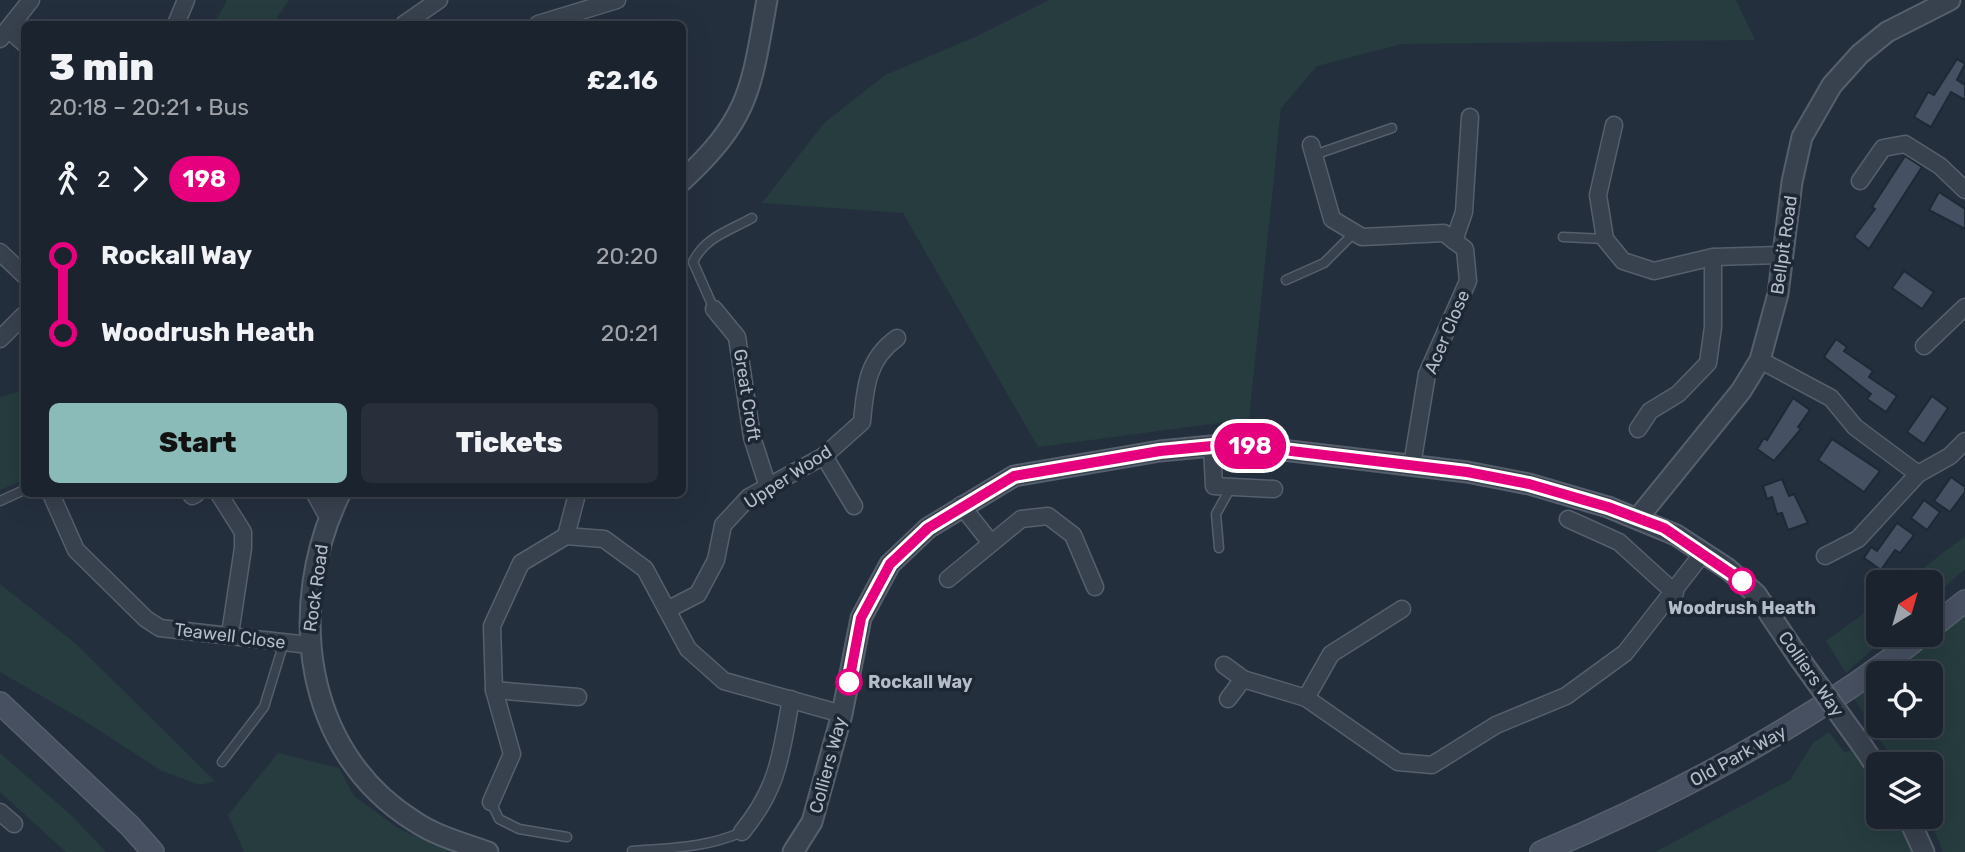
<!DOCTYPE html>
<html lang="en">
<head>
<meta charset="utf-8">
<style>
  :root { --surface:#1b232e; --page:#282f3a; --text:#f1f3f6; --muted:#a0a4aa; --line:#39404a; --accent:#8bbbb9 }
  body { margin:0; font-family:Rubik,sans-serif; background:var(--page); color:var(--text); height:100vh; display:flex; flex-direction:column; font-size:26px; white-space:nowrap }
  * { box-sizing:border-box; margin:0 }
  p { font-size:23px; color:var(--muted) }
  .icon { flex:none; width:38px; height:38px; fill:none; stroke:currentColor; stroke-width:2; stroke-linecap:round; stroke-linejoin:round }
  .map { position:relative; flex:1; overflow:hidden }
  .details { position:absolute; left:21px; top:21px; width:665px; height:476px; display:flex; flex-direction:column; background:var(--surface); border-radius:10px; box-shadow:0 7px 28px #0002,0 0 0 2px var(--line) }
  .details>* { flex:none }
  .badge { padding:0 14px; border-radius:23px; font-size:24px; line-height:46px }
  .needle { width:46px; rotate:37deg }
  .buttons { position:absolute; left:1866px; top:570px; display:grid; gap:14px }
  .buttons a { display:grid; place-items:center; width:77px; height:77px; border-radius:10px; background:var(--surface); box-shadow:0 7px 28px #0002,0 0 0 2px var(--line); font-size:35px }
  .map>.badge { position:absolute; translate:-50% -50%; box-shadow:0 0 0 4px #fff }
  .legs { display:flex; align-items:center; gap:10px; height:77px; padding:0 28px; font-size:23px }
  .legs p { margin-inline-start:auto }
  .overview { display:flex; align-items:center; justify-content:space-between; height:119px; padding:0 28px }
  h1 { font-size:38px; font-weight:800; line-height:52px }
  .button { display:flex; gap:14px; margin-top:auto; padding:14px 28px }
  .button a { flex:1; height:80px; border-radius:10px; background:var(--accent); color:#111; font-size:28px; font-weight:800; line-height:80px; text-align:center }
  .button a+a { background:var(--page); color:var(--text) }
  ul { padding:0 28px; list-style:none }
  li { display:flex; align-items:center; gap:24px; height:77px; font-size:26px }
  li i { display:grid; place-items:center; width:10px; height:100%; margin:0 9px; background:currentColor }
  li i::after { content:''; width:18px; height:18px; margin:-9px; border:5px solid; border-radius:50%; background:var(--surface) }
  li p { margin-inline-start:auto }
  li:first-child i { background:linear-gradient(#0000 50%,currentColor 0) }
  li:last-child i { background:linear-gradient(currentColor 50%,#0000 0) }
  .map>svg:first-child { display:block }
  .green { fill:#263c3f }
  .building { fill:#455162; stroke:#1f2835; stroke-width:2 }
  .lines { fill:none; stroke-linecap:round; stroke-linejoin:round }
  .service-casing { stroke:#565f6c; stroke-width:11 }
  .minor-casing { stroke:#565f6c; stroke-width:19 }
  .tertiary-casing { stroke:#565f6c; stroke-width:23 }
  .secondary-casing { stroke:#565f6c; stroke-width:24 }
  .service { stroke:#38414e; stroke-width:8 }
  .minor { stroke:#38414e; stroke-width:16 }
  .tertiary { stroke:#38414e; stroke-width:19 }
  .secondary { stroke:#465061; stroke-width:21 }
  .tertiary-bridge-casing { stroke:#565f6c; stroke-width:23; stroke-linecap:butt }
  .tertiary-bridge { stroke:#38414e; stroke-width:19 }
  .line-1-casing { stroke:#fff; stroke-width:16 }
  .line-1 { stroke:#e6007e; stroke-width:10 }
  .stop-1-dot { fill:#fff; stroke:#e6007e; stroke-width:3.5 }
  .labels { text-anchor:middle; stroke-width:7; stroke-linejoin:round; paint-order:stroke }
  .street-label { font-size:18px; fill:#b4bcc9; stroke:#1d2633 }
  .stop-label { font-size:18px; font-weight:bold; fill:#b4bcc9; stroke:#1d2633 }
</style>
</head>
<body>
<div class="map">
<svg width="1965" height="852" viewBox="0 0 1965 852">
  <rect width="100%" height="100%" fill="#242f3e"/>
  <!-- green -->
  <g class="green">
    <polygon points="227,0 289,0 273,24 214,24"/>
    <polygon points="1049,0 1736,0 1755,40 1402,44 1317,66 1281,108 1249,419 1038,447 903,213 762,203 824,123 885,75 975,37"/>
    <polygon points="24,390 24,480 0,490 0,397"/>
    <polygon points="1965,536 1965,569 1930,600 1930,583 1904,583"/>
    <polygon points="0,584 76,644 215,781 200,785 162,771 83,720 0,672"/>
    <polygon points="1878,603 1878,635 1889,635 1846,673 1826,641"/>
    <polygon points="1965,615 1965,852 1943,852 1929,817 1930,765 1896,765 1854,698 1878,681 1878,726 1930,726 1930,674 1887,674"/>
    <polygon points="1829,732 1845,753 1853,748 1878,786 1878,817 1897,817 1913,852 1655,852 1790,780 1813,743"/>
    <polygon points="0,753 73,817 106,852 66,852 0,792"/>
    <polygon points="278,753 339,768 354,796 398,828 450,852 244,852 228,815"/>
  </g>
  <!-- building -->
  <g class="building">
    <polygon points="1957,59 1965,64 1957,80 1965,85 1965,100 1951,92 1931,127 1914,117 1928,92 1934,95"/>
    <polygon points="1905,156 1922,167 1869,249 1854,237 1875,209 1872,207"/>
    <polygon points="1939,192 1965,209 1965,229 1929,210"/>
    <polygon points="1904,271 1934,292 1922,309 1892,288"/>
    <polygon points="1836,339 1847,347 1844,351 1873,371 1869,377 1897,396 1886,412 1867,399 1871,394 1824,357"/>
    <polygon points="1932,396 1948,408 1924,444 1907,432"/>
    <polygon points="1793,398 1810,410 1798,427 1801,429 1774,461 1757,449 1764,438 1767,440"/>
    <polygon points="1832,439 1880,471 1864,492 1818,460"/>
    <polygon points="1951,477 1965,487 1965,492 1950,512 1934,501"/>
    <polygon points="1782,479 1789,496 1794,494 1808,523 1788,530 1782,513 1777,514 1772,497 1767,499 1763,486"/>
    <polygon points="1924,500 1940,512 1927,530 1911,518"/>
    <polygon points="1897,523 1914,535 1900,553 1895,550 1881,570 1864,558 1871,547 1877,551"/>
  </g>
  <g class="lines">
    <!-- service casing -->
    <g class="service-casing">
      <g id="service">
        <polyline points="1314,155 1392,128"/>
        <polyline points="1563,237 1605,239"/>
        <polyline points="1286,280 1324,263 1355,232"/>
        <path d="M714,309L693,262C705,237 729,231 752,218"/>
        <polyline points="0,501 24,490"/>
        <polyline points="1219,548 1216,514 1231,487"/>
        <polyline points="222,762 264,707 284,642"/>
        <polyline points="491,802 499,819 519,829 567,837"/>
        <path d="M632,851C670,848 706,848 742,832"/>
      </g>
    </g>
    <!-- minor casing -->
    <g class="minor-casing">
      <g id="minor">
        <polyline points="176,24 186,0"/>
        <polyline points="404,24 439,0"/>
        <polyline points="538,24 617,0"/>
        <polyline points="9,30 24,43"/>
        <polyline points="0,39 31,0"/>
        <polyline points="1614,125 1598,195 1605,239 1623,261 1654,271 1713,257 1782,255"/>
        <polyline points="1311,145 1332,219 1362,237 1444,233 1465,249 1468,281 1427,374 1412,465"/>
        <polyline points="1860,181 1883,148 1905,144 1940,166 1965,190"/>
        <polyline points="1454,241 1464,212 1470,117"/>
        <polyline points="0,252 24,275"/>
        <polyline points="714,309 737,337 752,437 768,487"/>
        <polyline points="0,339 24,315"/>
        <polyline points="1924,346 1965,307"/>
        <polyline points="1760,360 1831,398 1855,427 1918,474 1858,539 1825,556"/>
        <polyline points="1638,429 1650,411 1678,394 1708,363 1713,327 1713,257"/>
        <polyline points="1212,446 1214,486 1274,489"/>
        <polyline points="824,456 854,506"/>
        <polyline points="1918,474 1950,456 1965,441"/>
        <polyline points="51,494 76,550 146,619 160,628 309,645"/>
        <polyline points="219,494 243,532 243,548 230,634"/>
        <polyline points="315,494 329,519"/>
        <polyline points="192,496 196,494"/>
        <polyline points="961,505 991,543"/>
        <polyline points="1568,519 1619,542 1675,593"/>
        <polyline points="566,536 577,494"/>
        <polyline points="948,579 1021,519 1048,516 1073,535 1095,587"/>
        <path d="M667,610L698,594L716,560L723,525L749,497L824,456L862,422C865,388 867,359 897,338"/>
        <polyline points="1224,665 1243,679 1306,698 1398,762 1432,765 1496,725 1566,696 1625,653 1703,553"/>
        <polyline points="494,690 578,697"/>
        <polyline points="1306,698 1331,654 1402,609"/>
        <polyline points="1228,699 1243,679"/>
        <polyline points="491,802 512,754 494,690 492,626 521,563 566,536 604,539 645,569 688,649 724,681 842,714"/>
        <polyline points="0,812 14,824"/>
        <path d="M742,832C779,787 781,754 791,699"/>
      </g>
    </g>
    <!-- tertiary casing -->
    <g class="tertiary-casing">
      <g id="tertiary">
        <path d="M682,181C751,117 751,88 767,0"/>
        <path d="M340,494C286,605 302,751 414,821C436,836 463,843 488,852"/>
        <polyline points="1638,518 1741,391 1760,360 1778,294 1792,182 1802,137 1832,85 1860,54 1887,32 1950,0"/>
        <polyline points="1861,744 1878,769"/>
        <polyline points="1908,817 1924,852"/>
        <polyline points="793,852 812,822 842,714 861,618 890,564 928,528 1014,476 1160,451 1232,444 1467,472 1529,484 1608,507 1676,535 1728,569 1756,594 1799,658"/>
      </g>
    </g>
    <!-- secondary casing -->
    <g class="secondary-casing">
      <g id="secondary">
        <polyline points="1930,629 1965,601"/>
        <polyline points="0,703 130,826 153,852"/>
        <path d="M1541,852C1676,795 1806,726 1922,635"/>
      </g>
    </g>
    <!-- service -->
    <use href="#service" class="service"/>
    <!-- minor -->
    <use href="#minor" class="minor"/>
    <!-- tertiary -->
    <use href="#tertiary" class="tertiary"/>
    <!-- secondary -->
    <use href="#secondary" class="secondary"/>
    <!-- tertiary-bridge casing -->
    <g class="tertiary-bridge-casing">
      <polyline id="tertiary-bridge" points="1799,658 1861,744"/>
    </g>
    <!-- tertiary-bridge -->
    <use href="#tertiary-bridge" class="tertiary-bridge"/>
  </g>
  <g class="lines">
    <!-- line-1 casing -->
    <g class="line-1-casing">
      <polyline id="line-1" points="849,682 861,618 890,564 928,528 1014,476 1160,451 1233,444 1467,472 1529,484 1608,507 1664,528 1742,581"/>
    </g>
    <!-- line-1 -->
    <use href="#line-1" class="line-1"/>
  </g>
  <!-- markers -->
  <g class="stop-1-dot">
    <circle cx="1742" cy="581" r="12"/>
    <circle cx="849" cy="682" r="12"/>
  </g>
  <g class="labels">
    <!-- street labels -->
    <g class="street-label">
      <text transform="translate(1784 245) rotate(-82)" y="6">Bellpit Road</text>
      <text transform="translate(1447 332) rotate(-67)" y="6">Acer Close</text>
      <text transform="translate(747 395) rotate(81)" y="6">Great Croft</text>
      <text transform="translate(788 477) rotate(-33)" y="6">Upper Wood</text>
      <text transform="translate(316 588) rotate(-82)" y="6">Rock Road</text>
      <text transform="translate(230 636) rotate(7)" y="6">Teawell Close</text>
      <text transform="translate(1811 674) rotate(55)" y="6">Colliers Way</text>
      <text transform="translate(1738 756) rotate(-29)" y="6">Old Park Way</text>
      <text transform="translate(828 765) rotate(-75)" y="6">Colliers Way</text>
    </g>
    <!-- stop labels -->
    <g class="stop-label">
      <text x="1742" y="614">Woodrush Heath</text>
      <text x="868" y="688" text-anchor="start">Rockall Way</text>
    </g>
  </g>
</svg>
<div class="buttons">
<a><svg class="needle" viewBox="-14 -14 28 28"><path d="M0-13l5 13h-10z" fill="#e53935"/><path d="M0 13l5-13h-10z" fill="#a0a4aa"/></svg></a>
<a><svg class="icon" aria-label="locate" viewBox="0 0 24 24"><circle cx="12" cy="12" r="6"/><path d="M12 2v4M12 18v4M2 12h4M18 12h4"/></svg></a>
<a><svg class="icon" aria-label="layers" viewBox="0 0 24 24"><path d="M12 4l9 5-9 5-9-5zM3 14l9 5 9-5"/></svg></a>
</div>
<b class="badge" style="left:1250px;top:446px;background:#e6007e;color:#fff">198</b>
<section class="details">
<div class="overview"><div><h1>3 min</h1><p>20:18 – 20:21 · Bus</p></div><b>£2.16</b></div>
<div class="legs"><svg class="icon" aria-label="walk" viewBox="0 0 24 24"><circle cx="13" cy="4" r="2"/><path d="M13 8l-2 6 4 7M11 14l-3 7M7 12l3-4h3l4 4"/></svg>2<svg class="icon" aria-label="forward" viewBox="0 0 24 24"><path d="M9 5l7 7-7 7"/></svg><b class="badge" style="background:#e6007e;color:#fff">198</b></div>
<ul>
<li><i style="color:#e6007e"></i><b>Rockall Way</b><p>20:20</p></li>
<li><i style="color:#e6007e"></i><b>Woodrush Heath</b><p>20:21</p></li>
</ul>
<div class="button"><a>Start</a><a>Tickets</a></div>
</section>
</div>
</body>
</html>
